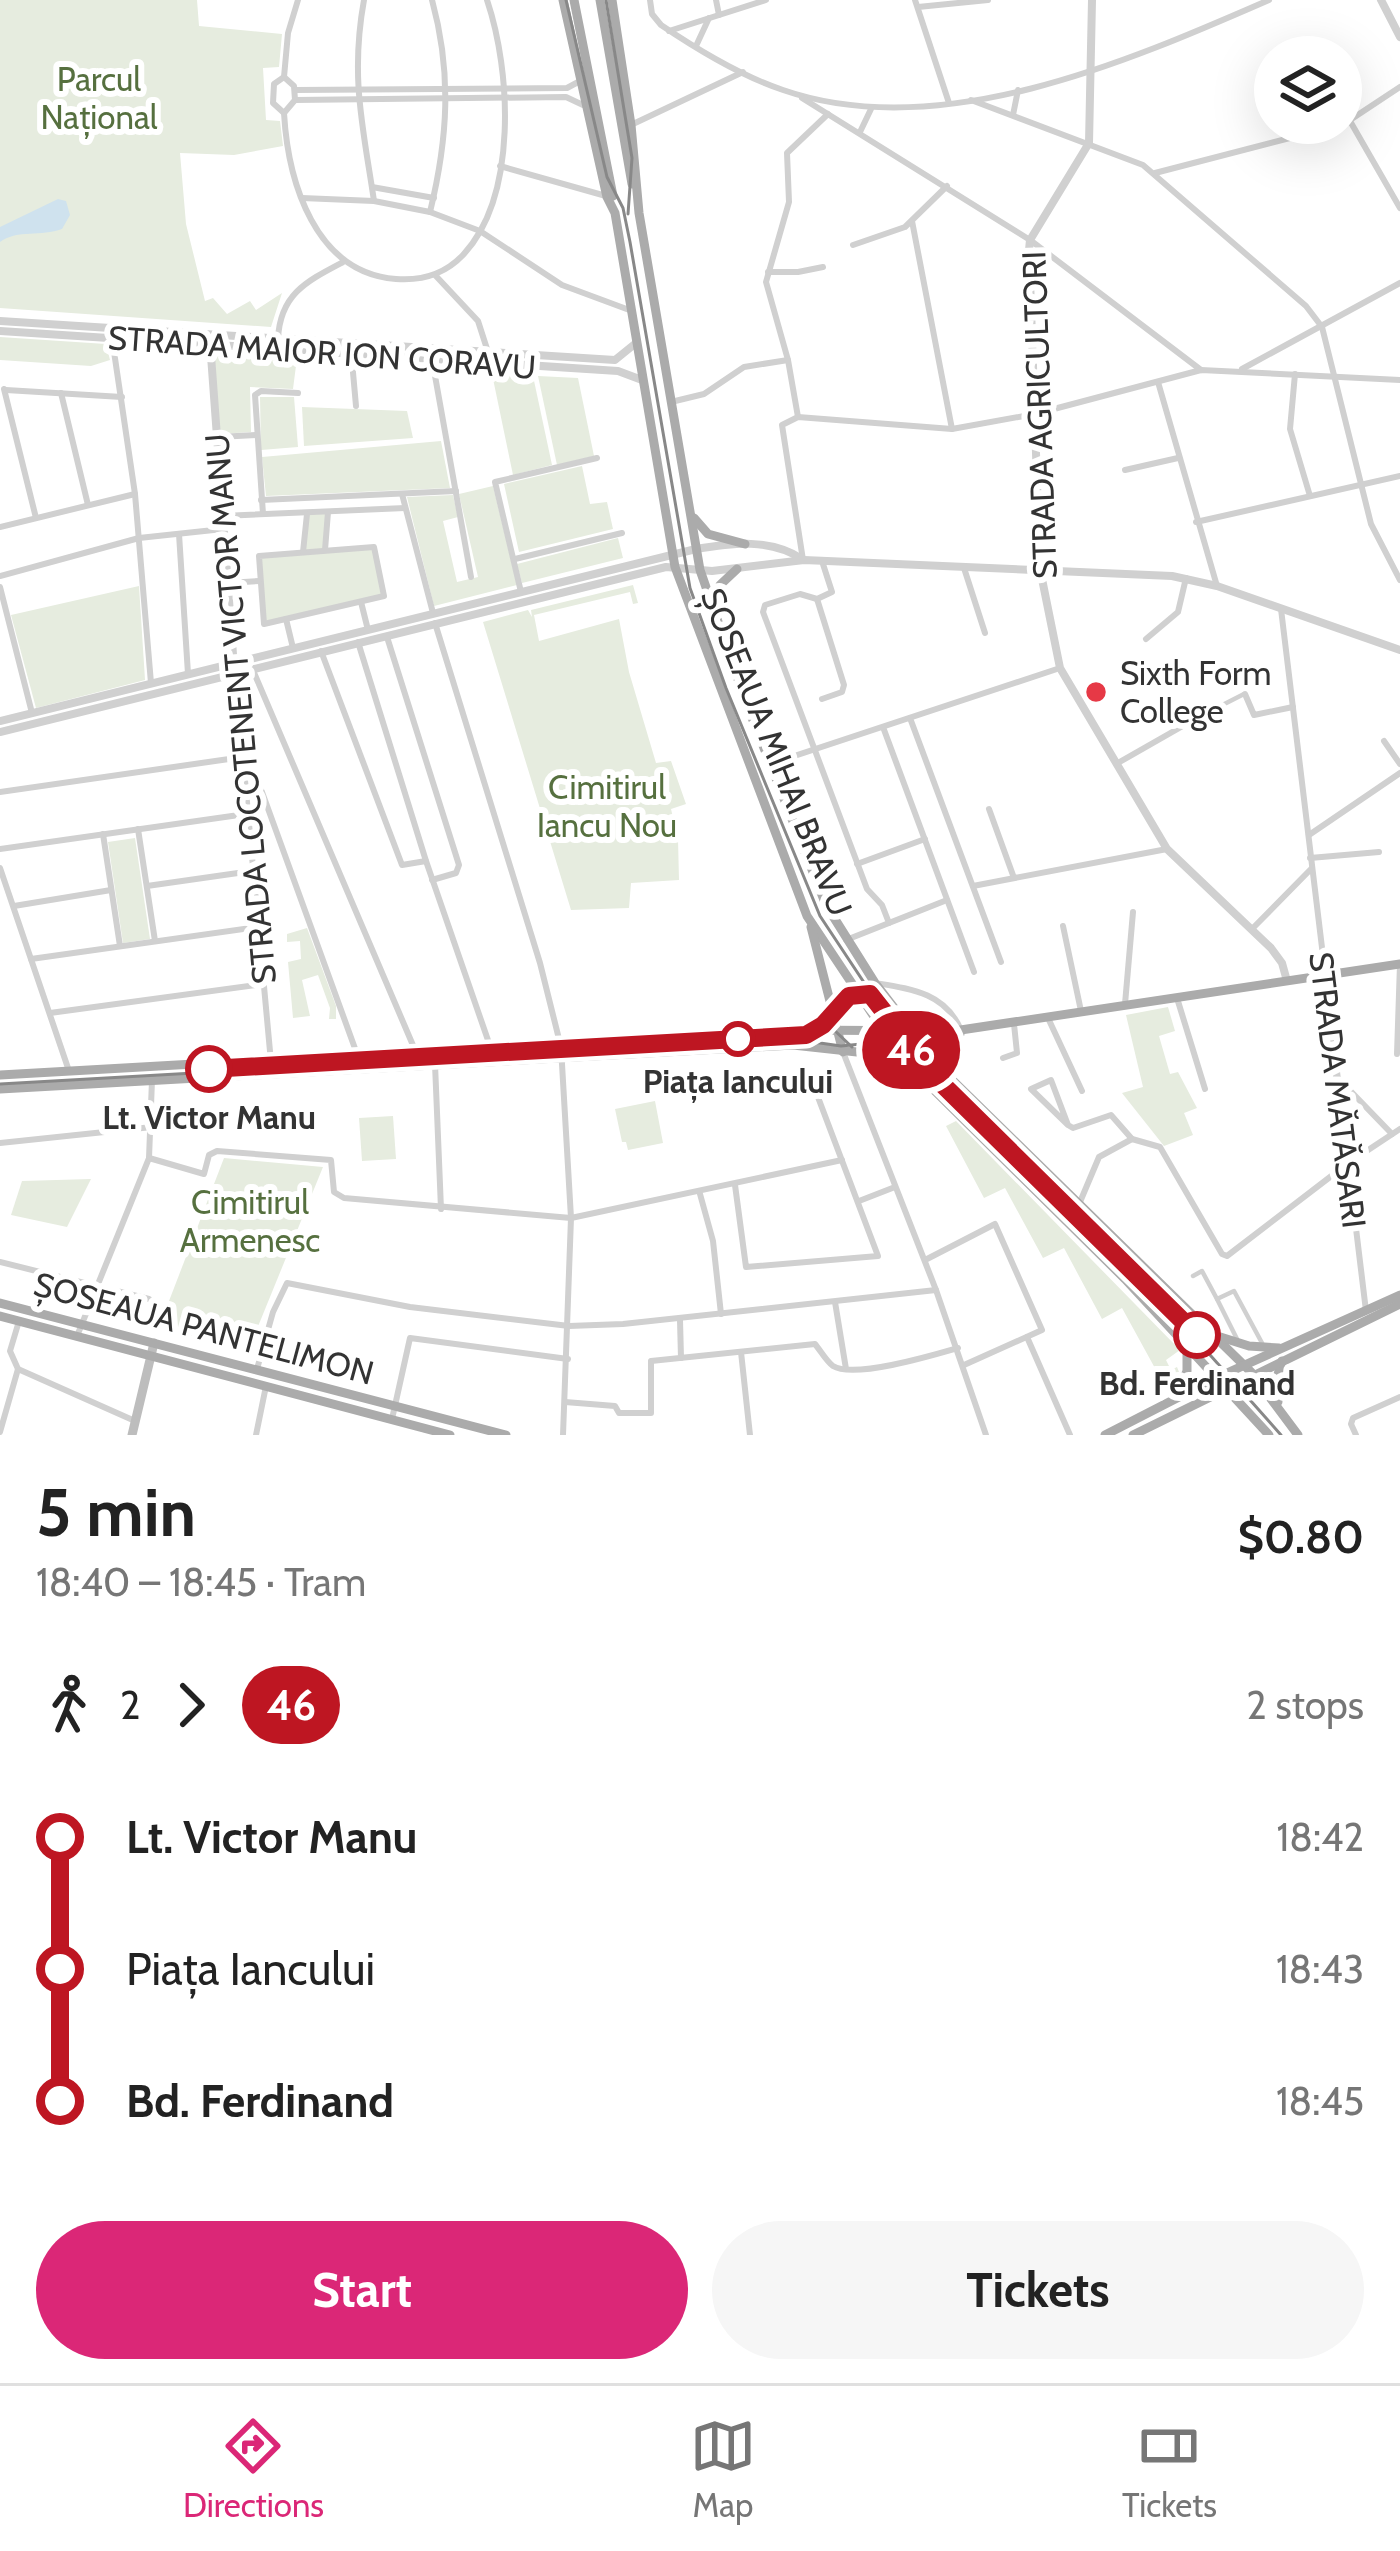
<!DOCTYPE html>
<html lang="en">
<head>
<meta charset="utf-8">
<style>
  :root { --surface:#fff; --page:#f6f6f6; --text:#222; --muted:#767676; --line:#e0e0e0; --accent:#db2777 }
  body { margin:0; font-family:Cabin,sans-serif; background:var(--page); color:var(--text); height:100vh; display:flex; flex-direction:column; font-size:45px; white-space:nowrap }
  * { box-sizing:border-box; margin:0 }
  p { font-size:39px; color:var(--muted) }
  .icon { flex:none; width:66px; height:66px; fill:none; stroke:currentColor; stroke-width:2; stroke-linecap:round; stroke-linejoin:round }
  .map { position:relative; height:1435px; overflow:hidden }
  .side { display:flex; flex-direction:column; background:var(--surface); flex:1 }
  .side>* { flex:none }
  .badge { padding:0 24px; border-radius:39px; font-size:42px; line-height:78px }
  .buttons { position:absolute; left:1254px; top:36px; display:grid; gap:24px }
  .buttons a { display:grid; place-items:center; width:108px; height:108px; border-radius:50%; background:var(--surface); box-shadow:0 12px 48px #0002; font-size:60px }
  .map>.badge { position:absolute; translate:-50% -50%; box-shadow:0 0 0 6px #fff }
  .legs { display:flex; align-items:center; gap:18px; height:132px; padding:0 36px; font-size:39px }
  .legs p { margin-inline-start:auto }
  .summary { display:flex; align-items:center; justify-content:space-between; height:204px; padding:0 36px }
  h1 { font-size:66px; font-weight:800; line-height:90px }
  .cta { display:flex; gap:24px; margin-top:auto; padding:24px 36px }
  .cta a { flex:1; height:138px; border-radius:72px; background:var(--accent); color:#fff; font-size:48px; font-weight:800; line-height:138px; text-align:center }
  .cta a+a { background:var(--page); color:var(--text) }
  ul { padding:0 36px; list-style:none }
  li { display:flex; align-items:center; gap:42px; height:132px; font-size:45px }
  li i { display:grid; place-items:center; width:18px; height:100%; margin:0 15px; background:currentColor }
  li i::after { content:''; width:30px; height:30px; margin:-15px; border:9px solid; border-radius:50%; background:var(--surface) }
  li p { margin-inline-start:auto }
  li:first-child i { background:linear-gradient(#0000 50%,currentColor 0) }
  li:last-child i { background:linear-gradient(currentColor 50%,#0000 0) }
  .tabs { display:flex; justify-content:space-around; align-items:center; height:168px; border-top:3px solid var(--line); background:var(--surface); font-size:33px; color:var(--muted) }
  .tabs a { display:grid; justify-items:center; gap:6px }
  .tabs .selected { color:var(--accent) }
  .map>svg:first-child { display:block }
  .green { fill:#e6ecdf }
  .water { fill:#cfe2ee }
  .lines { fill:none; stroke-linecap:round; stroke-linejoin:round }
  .pedestrian { stroke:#d0d0d0; stroke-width:4.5 }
  .minor { stroke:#d0d0d0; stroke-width:6 }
  .tertiary { stroke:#d0d0d0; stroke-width:8 }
  .secondary { stroke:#bdbdbd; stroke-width:9 }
  .primary { stroke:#ababab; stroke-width:9 }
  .tram { stroke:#888; stroke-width:3 }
  .line-1-casing { stroke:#fff; stroke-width:27 }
  .line-1 { stroke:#be1622; stroke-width:18 }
  .poi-dot { fill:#e63946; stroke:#fff; stroke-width:4.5 }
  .stop-1-dot { fill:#fff; stroke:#be1622; stroke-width:6 }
  .labels { text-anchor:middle; stroke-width:12; stroke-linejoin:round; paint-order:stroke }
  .park-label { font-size:33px; fill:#56703f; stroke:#fff }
  .street-label { font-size:33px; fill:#333; stroke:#fff }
  .poi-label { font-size:33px; fill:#333; stroke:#fff; text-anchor:start }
  .stop-label { font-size:33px; font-weight:bold; fill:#333; stroke:#fff }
</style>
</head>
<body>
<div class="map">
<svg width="1400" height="1435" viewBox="0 0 1400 1435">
  <rect width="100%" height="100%" fill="#fff"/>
  <!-- green -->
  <g class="green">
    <polygon points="0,0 197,0 199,26 282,34 279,67 263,68 266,120 280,121 283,146 234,155 180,153 186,224 205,301 213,298 227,314 250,301 256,310 282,293 271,327 0,308"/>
    <polygon points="0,337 106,344 110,360 91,366 0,360"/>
    <polygon points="214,353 297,358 293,389 250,387 251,432 220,434"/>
    <polygon points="492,374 533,376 552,465 513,475"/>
    <polygon points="538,376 578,378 594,456 557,465"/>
    <polygon points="260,397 294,397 298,447 261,450"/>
    <polygon points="302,407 407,411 413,438 304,446"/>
    <polygon points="441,441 450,488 266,496 262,457"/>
    <polygon points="582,466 590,504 607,502 613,529 519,552 504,484"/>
    <polygon points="493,486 517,585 434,606 407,497 453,495 458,517 443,521 457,582 478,577 459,494"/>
    <polygon points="308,513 326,513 323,551 373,548 382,595 266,622 261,558 304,553"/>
    <polygon points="618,538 623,558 522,583 517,564"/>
    <polygon points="633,585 638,603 633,604 630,592 534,615 539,641 619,619 629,672 656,763 671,761 686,804 671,809 678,839 679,880 631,883 629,908 571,910 483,622 528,610 532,617 531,610"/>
    <polygon points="139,586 145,680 36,708 11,615"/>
    <polygon points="135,838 150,939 123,943 108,842"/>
    <polygon points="307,928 336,1006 336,1019 329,1019 330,1008 318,975 302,980 310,1016 293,1018 288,962 301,959 300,941 287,942 287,934"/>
    <polygon points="1168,1007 1175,1031 1159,1036 1170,1074 1178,1072 1197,1108 1184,1113 1193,1135 1164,1146 1122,1093 1143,1087 1126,1015"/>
    <polygon points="655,1101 663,1143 628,1150 626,1142 622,1142 615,1109"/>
    <polygon points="393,1116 396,1159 362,1161 359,1118"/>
    <polygon points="956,1121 1180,1350 1166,1360 1171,1370 1177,1367 1179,1372 1162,1381 1122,1308 1102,1319 1064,1248 1043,1258 1005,1188 984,1198 946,1126"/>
    <polygon points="224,1158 323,1167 248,1351 159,1327"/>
    <polygon points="91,1179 67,1227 11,1215 22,1181"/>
  </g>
  <!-- water -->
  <path class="water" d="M58,199L66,201L70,215L62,229C41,237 18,229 0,242V227Z"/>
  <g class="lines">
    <!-- pedestrian -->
    <g class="pedestrian">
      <polyline points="1195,719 1244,694"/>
      <polyline points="1193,1276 1202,1271 1217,1299 1234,1291 1262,1343"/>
      <polyline points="1217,1299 1237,1339"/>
    </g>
    <!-- minor -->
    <g class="minor">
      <path d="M298,0L288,33L284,77L274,84L273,103L284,113C288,182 315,273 396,279C422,281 445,274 463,255C518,196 511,71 487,0"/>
      <path d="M364,0C350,77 363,127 374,201"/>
      <path d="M650,0L652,14L661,25C698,50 741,76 783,90C939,144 1127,62 1269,0"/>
      <polyline points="716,0 719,15"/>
      <polyline points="915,0 949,103"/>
      <polyline points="918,7 988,0"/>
      <polyline points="669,31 766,0"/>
      <polyline points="696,46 709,18"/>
      <polyline points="284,77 294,86 295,100 284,113"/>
      <polyline points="295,90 567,88 580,81"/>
      <polyline points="802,98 1030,240 1201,370"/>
      <polyline points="295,100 566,97 583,105"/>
      <polyline points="971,100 1143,165 1306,306 1322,327 1371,524 1400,580"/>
      <polyline points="1013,115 1018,90"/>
      <polyline points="1350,121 1400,208"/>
      <polyline points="633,124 743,72"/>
      <polyline points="860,132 871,109"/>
      <polyline points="500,166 606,196"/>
      <polyline points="1155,173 1344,124 1400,87"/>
      <polyline points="372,187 434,198"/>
      <polyline points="302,198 374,201 430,212 480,231 562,285 632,311"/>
      <path d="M430,212C448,138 452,73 432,0"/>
      <polyline points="912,221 952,429"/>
      <polyline points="853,245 905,227 947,186"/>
      <polyline points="768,272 798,272 823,267"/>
      <polyline points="435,275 478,321 488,352"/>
      <polyline points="112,338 135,494 151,683"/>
      <path d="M278,339C280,294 307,281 343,262"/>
      <polyline points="351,350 356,406"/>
      <polyline points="432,359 471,577"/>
      <polyline points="1242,369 1400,283"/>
      <polyline points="1295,374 1290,429 1310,496"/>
      <polyline points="1158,382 1217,586"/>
      <polyline points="4,389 36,518"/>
      <polyline points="6,390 122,397"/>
      <polyline points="61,393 88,505"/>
      <polyline points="671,402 704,394 744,367 788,360"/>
      <polyline points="798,417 788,360 766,282 789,202 787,153 828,114"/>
      <polyline points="218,437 256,435"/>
      <polyline points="1125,470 1178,458"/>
      <polyline points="402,494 433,613"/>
      <polyline points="261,500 456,491"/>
      <polyline points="263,514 255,395 261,391 298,393"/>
      <polyline points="222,516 405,508"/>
      <polyline points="1196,522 1400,476"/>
      <polyline points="0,527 135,494"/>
      <polyline points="179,534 188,674"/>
      <polygon points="374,547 384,596 264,624 259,556"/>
      <polyline points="325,550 328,512"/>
      <polyline points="303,552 307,514"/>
      <polyline points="515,559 622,533"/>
      <polyline points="803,560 782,425 798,417 952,429 1035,414 1201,370 1400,380"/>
      <polyline points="822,561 832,592 817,599 800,594 765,605 763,612 867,889 882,905 889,923"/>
      <polyline points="964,568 985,633"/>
      <polyline points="0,576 139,538 223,529"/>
      <polyline points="227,583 259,581"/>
      <polyline points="0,587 32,713"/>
      <polyline points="521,592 495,482 597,458"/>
      <polyline points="817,599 844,685 842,692 822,699"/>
      <polyline points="361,602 368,630"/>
      <polyline points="1281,609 1366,1311"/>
      <polyline points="286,619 293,648"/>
      <polyline points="435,623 540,963 561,1047 571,1218 563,1435"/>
      <polyline points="387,637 459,865 456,873 432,880"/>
      <polyline points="1146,639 1178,612 1186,578"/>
      <polyline points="358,642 426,861 490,1046"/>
      <polyline points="321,651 402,865 426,861"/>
      <polyline points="252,668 415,1050"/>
      <polyline points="235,672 272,1073"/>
      <polyline points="1245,694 1254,715 1293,707"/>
      <polyline points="910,718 1001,962"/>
      <polyline points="883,727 974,972"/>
      <polyline points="1384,741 1400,764"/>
      <polyline points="770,764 1060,668"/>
      <polyline points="1116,764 1195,719"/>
      <polyline points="0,792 243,757 262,792 357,1054"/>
      <polyline points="989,809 1014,878"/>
      <polyline points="138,829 155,941"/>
      <polyline points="103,834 120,946"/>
      <polyline points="1309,835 1400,773"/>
      <polyline points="0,849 246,814"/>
      <polyline points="1310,858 1379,852"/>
      <polyline points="857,864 925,839"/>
      <polyline points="0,868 69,1071"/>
      <polyline points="147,886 252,871"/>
      <polyline points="973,886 1167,849"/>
      <polyline points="14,906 111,890"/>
      <polyline points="1063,926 1081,1011"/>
      <polyline points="1252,929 1311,869"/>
      <polyline points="846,940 947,900"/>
      <polyline points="31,959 258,927"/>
      <path d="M875,983C912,989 945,993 961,1030"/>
      <polyline points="1177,998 1205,1089"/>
      <polyline points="1125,1004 1133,912"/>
      <polyline points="50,1013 263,984"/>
      <polyline points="1048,1018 1082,1091"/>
      <polyline points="843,1052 936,1290 986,1435"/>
      <polyline points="1397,1054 1400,964"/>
      <polyline points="1003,1058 1017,1053 1014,1024"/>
      <polyline points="435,1064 441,1209"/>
      <polyline points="1336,1076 1392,1134"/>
      <polyline points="1068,1125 1051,1080 1031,1089 1068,1125 1073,1128 1111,1115 1132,1139 1160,1147 1222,1254 1227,1256 1347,1164 1400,1129"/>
      <polyline points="0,1143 152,1127"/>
      <polyline points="149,1158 204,1174 209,1155 217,1151 331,1160 334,1192 344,1198 571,1218 842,1160"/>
      <polyline points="735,1185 746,1267 878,1256 810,1076"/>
      <polyline points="700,1194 713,1241 721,1314"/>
      <polyline points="859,1201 895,1187"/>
      <polyline points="1080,1202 1099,1157 1132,1139"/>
      <polyline points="927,1259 995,1224 1042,1330 964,1365"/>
      <polyline points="0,1262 149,1299"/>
      <polyline points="835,1302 846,1369"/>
      <polyline points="680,1320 681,1358"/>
      <polyline points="19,1321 10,1351 18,1369 135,1421"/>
      <polyline points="77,1336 149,1158 152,1080"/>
      <polyline points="1027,1337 1070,1435"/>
      <polyline points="741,1352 750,1435"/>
      <polyline points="257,1369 273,1312 287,1283 410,1307 569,1326 623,1324 936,1290"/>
      <path d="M565,1402L615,1406L619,1413H651V1361L815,1344C820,1350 827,1362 833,1366C854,1379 934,1355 958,1348"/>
      <polyline points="392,1419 410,1338 568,1359"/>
      <polyline points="0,1432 18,1369"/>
      <polyline points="256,1435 266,1386"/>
      <polyline points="1356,1435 1351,1424 1353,1418 1400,1397"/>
    </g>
    <!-- tertiary -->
    <g class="tertiary">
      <polyline points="1092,0 1089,143 1030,240 1029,250 1040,569 1060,668 1167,849 1271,948 1282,963 1287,981"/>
      <polyline points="1381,0 1400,37"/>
      <polyline points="0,321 615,360 636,343"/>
      <polyline points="0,331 618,371 642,380"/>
      <polyline points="210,342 234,668"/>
      <path d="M0,721L696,549C733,543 770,538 802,559"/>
      <polyline points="0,732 666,567 712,571 804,560 1172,576 1217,586 1400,650"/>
    </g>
    <!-- secondary -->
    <polyline class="secondary" points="132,1435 154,1343"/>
    <!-- primary -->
    <g class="primary">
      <polyline points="563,0 607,197 615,213 675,567 807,916 883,1030 929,1085 1125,1279 1269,1435"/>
      <polyline points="574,0 613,196"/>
      <polyline points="600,0 632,184"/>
      <polyline points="612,0 631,125 639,213 700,570 747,705 826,905 875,983 942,1070 1251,1372 1298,1435"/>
      <polyline points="694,518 708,534 745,544"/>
      <polyline points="714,609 720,585 737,569"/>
      <polyline points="811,927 843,1052"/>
      <polyline points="942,1070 949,1045 960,1034"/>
      <polyline points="0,1075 792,1030 954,1031"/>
      <polyline points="0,1089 793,1045 857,1052 904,1046 954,1031 1400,964"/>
      <polyline points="0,1303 506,1435"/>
      <polyline points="0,1316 450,1435"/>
      <polyline points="1214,1335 1249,1346 1279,1348"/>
      <polyline points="1176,1397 1187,1371 1187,1345"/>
      <polyline points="1278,1402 1276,1381 1282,1361"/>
      <polyline points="1105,1435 1216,1378 1400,1295"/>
      <polyline points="1133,1435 1400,1304"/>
    </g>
    <!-- tram -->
    <g class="tram">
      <polyline points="566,0 607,177 623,208 630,242 690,588 726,688 820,916 916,1061 1195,1338 1281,1435"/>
      <polyline points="606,0 632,158 628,214"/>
      <polyline points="839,1004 833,1029 852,1047"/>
      <polyline points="0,1084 792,1039 841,1046 892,1041 904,1046"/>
    </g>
  </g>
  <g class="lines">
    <!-- line-1 casing -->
    <g class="line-1-casing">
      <polyline id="line-1" points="209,1069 806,1035 823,1025 849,996 870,994 937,1079 1197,1335"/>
    </g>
    <!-- line-1 -->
    <use href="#line-1" class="line-1"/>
  </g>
  <!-- markers -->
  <circle class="poi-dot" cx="1096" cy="692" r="12"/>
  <g class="stop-1-dot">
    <circle cx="738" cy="1039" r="15"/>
    <circle cx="209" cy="1069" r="21"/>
    <circle cx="1197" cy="1335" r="21"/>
  </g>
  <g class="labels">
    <!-- park labels -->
    <g class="park-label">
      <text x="99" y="91">Parcul<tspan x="99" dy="38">Național</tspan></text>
      <text x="607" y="799">Cimitirul<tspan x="607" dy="38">Iancu Nou</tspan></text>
      <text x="250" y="1214">Cimitirul<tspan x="250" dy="38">Armenesc</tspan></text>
    </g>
    <!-- street labels -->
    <g class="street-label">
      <text transform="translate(322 352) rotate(4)" y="12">STRADA MAIOR ION CORAVU</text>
      <text transform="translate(1039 415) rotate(-92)" y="12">STRADA AGRICULTORI</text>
      <text transform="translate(240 709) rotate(-95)" y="12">STRADA LOCOTENENT VICTOR MANU</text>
      <text transform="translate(777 752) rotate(68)" y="12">ȘOSEAUA MIHAI BRAVU</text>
      <text transform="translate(1338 1090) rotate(83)" y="12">STRADA MĂTĂSARI</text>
      <text transform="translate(204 1328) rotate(15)" y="12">ȘOSEAUA PANTELIMON</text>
    </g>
    <!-- poi labels -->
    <g class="poi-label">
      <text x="1120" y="685">Sixth Form<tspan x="1120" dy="38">College</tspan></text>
    </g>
    <!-- stop labels -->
    <g class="stop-label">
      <text x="738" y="1093">Piața Iancului</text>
      <text x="209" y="1129">Lt. Victor Manu</text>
      <text x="1197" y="1395">Bd. Ferdinand</text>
    </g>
  </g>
</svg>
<div class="buttons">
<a><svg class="icon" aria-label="layers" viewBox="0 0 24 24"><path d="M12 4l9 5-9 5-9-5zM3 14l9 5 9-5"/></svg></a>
</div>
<b class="badge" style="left:911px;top:1050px;background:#be1622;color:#fff">46</b>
</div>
<section class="side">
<div class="summary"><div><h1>5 min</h1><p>18:40 – 18:45 · Tram</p></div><b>$0.80</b></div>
<div class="legs"><svg class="icon" aria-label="walk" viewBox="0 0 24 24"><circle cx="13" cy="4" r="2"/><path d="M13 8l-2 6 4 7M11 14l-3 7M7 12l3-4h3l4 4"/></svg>2<svg class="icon" aria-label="forward" viewBox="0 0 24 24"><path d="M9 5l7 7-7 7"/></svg><b class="badge" style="background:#be1622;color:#fff">46</b><p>2 stops</p></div>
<ul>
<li><i style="color:#be1622"></i><b>Lt. Victor Manu</b><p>18:42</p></li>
<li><i style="color:#be1622"></i><span>Piața Iancului</span><p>18:43</p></li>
<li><i style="color:#be1622"></i><b>Bd. Ferdinand</b><p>18:45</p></li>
</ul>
<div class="cta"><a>Start</a><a>Tickets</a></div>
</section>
<nav class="tabs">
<a class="selected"><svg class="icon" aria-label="directions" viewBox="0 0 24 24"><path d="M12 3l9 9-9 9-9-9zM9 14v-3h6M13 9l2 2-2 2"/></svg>Directions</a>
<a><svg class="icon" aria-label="map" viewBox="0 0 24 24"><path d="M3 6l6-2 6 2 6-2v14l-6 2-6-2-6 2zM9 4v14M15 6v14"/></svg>Map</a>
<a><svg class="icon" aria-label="tickets" viewBox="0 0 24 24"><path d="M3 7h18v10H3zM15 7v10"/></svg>Tickets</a>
</nav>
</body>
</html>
